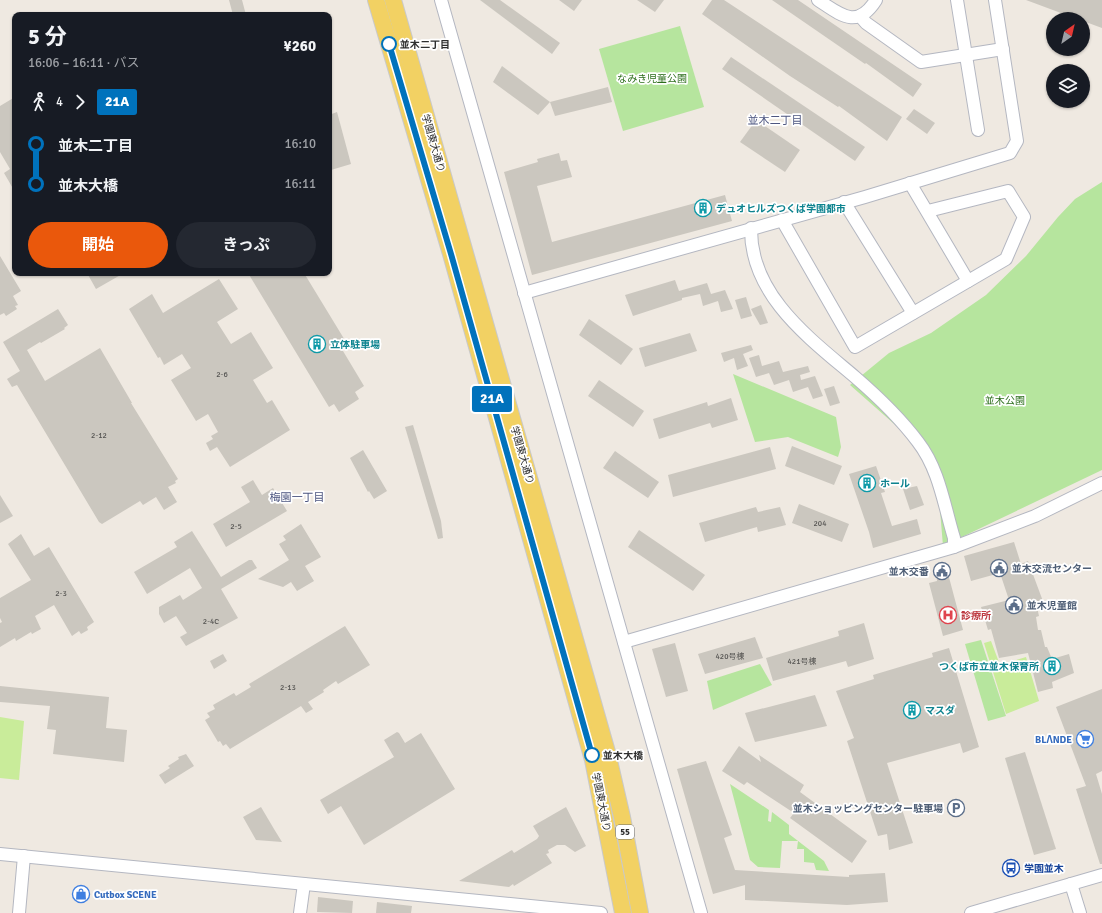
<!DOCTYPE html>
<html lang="ja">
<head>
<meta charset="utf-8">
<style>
  :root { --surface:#171b24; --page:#242831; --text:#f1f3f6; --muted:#9ea1a6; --accent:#ea580c }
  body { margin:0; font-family:Signika,"Noto Sans JP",sans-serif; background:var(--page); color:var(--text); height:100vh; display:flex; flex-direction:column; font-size:15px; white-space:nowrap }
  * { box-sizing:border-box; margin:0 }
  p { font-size:13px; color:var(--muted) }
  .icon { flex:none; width:22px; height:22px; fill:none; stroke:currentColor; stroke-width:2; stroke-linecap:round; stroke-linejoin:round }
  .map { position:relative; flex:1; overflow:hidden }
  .details { position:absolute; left:12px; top:12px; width:320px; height:264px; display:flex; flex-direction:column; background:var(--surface); border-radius:8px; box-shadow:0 1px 3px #0004 }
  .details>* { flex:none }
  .badge { padding:0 8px; border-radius:3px; font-size:14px; line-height:26px }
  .needle { width:26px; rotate:34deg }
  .fabs { position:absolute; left:1046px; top:12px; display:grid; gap:8px }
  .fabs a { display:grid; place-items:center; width:44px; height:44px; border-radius:50%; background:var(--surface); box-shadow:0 1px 3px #0004; font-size:20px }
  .map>.badge { position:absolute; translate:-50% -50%; box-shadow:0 0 0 2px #fff }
  .legs { display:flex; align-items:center; gap:6px; height:44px; padding:0 16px; font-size:13px }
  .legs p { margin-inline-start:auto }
  .summary { display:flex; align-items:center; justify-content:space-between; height:68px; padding:0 16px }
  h1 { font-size:22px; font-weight:700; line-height:30px }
  .primary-button { display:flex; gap:8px; margin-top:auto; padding:8px 16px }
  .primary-button a { flex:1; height:46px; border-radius:24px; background:var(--accent); color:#fff; font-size:16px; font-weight:700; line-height:46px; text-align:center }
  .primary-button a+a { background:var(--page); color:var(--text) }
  ul { padding:0 16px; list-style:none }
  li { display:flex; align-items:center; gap:14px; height:40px; font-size:15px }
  li i { display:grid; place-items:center; width:6px; height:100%; margin:0 5px; background:currentColor }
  li i::after { content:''; width:10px; height:10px; margin:-5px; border:3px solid; border-radius:50%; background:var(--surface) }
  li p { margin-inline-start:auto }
  li:first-child i { background:linear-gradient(#0000 50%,currentColor 0) }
  li:last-child i { background:linear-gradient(currentColor 50%,#0000 0) }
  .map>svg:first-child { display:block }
  .green { fill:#b6e59e }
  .pitch { fill:#c9ec9a }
  .building { fill:#cbc7bf }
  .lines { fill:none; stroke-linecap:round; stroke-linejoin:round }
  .minor-casing { stroke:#b4b7c1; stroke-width:14 }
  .major-casing { stroke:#c9c9c9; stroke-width:18 }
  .minor { stroke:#fff; stroke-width:12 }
  .major { stroke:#f2d163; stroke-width:16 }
  .line-1-casing { stroke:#fff; stroke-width:9 }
  .line-1 { stroke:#0072bc; stroke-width:6 }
  .stop-1-dot { fill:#fff; stroke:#0072bc; stroke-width:2 }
  .labels { text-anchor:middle; stroke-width:3.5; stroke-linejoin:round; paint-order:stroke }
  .number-label { font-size:8px; fill:#555452 }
  .shield { fill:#fff; stroke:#6d6d6d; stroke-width:1 }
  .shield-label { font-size:9px; font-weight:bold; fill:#2e2e2e }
  .stop-label { font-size:10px; font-weight:bold; fill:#2e2e2e; stroke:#fff; text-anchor:start }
  .park-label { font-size:10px; fill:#2c6e1b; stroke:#fff }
  .street-label { font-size:10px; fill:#2e2e2e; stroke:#fff }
  .culture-label { font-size:10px; font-weight:bold; fill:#0d838f; stroke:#fff; text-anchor:start }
  .service-label { font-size:10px; font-weight:bold; fill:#4e5e75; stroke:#fff; text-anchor:start }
  .health-label { font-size:10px; font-weight:bold; fill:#be3a42; stroke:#fff; text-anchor:start }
  .shop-label { font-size:10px; font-weight:bold; fill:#366cbe; stroke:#fff; text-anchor:end }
  .transit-label { font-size:10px; font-weight:bold; fill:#164399; stroke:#fff; text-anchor:start }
  .neighbourhood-label { font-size:11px; fill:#4d5680; stroke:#fff }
</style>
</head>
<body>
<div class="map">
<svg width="1102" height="913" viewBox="0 0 1102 913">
  <rect width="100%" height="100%" fill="#efe9e1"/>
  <!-- green -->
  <g class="green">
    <polygon points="680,26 704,107 623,131 599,49"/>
    <polygon points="1102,182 1102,470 943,546 937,474 918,445 850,385 889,353 931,333 986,295 1026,256 1058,217 1075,199"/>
    <polygon points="733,374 836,417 841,447 838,457 788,437 755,442"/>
    <polygon points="981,640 1006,716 988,721 965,644"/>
    <polygon points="760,664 772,685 713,710 707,681"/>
    <polygon points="730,784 769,810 768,821 771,822 772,812 789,825 789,834 824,861 829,871 816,870 814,863 804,862 804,849 797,849 798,841 782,841 780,868 758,867 750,860"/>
  </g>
  <!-- pitch -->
  <g class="pitch">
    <polygon points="991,641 1000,665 1026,657 1039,701 1006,714 984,643"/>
    <polygon points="0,717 24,721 19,780 0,778"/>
  </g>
  <!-- building -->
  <g class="building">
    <polygon points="229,0 242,0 246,15 233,15"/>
    <polygon points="480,0 500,0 560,43 552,54"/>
    <polygon points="559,0 582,0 574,11"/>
    <polygon points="637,0 664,0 655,12"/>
    <polygon points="712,0 724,0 902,117 887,141 839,106 838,107 790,76 702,14"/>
    <polygon points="772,0 798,0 922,84 913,97 866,63 865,64"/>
    <polygon points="1026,0 1102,0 1102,28 1083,21 1083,19 1077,19"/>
    <polygon points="731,57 865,147 855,161 722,69"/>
    <polygon points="502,66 550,102 538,115 493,82"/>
    <polygon points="608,87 612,102 555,116 550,102"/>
    <polygon points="15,97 15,192 4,173 10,169 0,152 0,106"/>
    <polygon points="914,109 935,123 927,134 906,119"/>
    <polygon points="337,112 351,164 331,170 329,164 329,115"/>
    <polygon points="756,120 800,150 785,172 740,142"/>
    <polygon points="559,153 561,161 567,160 572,177 537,186 552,242 725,195 732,221 532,275 504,172 538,162 537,159"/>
    <polygon points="0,256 21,291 13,296 18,305 15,306 17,309 6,316 4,313 0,315"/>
    <polygon points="87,273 124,273 96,289"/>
    <polygon points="248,273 304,273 346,342 340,346 364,386 355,392 359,399 339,412 334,404 329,407"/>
    <polygon points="219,279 238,309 217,322 231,344 251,332 273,368 253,380 267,403 272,400 290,430 230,467 217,447 210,451 206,443 213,439 211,436 218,432 208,414 196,421 171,380 191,368 182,354 164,365 160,357 158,358 129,309 152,294 163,313"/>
    <polygon points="675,280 679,291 707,283 711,294 725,290 733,309 721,312 718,301 703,306 700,294 682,298 682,300 633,316 625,295"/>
    <polygon points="746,297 752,316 741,319 735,300"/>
    <polygon points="761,305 768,323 760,325 751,309"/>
    <polygon points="58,309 68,325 64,328 65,329 41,343 40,342 27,350 45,381 100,348 132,403 131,403 178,479 175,481 176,483 168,487 177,502 164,510 156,497 143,505 140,501 102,524 99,522 17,385 12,387 7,379 20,371 3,342"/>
    <polygon points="589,319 633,349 621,365 579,335"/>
    <polygon points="690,333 697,351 645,367 639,348"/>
    <polygon points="751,345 753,350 743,354 748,366 737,370 734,358 724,362 721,353"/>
    <polygon points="759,355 762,366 779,361 783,372 808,366 810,372 800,375 801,380 815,376 823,396 813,399 808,387 793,392 789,380 774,385 769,373 756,377 749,358"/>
    <polygon points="599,380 644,411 633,427 588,396"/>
    <polygon points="834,386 840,403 830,406 824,389"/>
    <polygon points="731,398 738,420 712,428 710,423 659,439 653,419 707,402 708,406"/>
    <polygon points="413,425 441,521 443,538 438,539 405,427"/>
    <polygon points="792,446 842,466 834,485 785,466"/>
    <polygon points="770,447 776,469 673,497 668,475"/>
    <polygon points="363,450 387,491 374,499 369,491 368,492 350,458"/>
    <polygon points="615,451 659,482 648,498 603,468"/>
    <polygon points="876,466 885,492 881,493 892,526 917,519 921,534 873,548 869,532 849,474"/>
    <polygon points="253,480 262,495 273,488 287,511 226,547 213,524 250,502 241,487"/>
    <polygon points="917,486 924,505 910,510 903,489"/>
    <polygon points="0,495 13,516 0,523"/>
    <polygon points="799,504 849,524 842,542 792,523"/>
    <polygon points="756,507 758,512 780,507 786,525 758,532 757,527 705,542 699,523"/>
    <polygon points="301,524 321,557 305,566 314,581 297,591 291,582 283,587 258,579 289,560 279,544 286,540 283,536"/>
    <polygon points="639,530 705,575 693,591 628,547"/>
    <polygon points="192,531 221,577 249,560 252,560 257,568 221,589 238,618 186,646 180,637 187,633 176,616 164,623 159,614 159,607 180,595 183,600 202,588 190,568 147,594 134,572 177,547 174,542"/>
    <polygon points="21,534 34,556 49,547 94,622 87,627 88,630 81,634 79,631 72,636 54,605 35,616 41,629 32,634 31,632 16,641 15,638 0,647 0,623 2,622 0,618 0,598 31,580 8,544"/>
    <polygon points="1014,542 1021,564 1028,561 1044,604 1037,607 1039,616 1036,617 1038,630 1041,630 1045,647 1047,647 1052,659 1069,654 1074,673 1052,682 1053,688 1038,692 1028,653 999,658 991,629 988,630 981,607 1009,600 1000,573 971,581 964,556"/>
    <polygon points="946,566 963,630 943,636 929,583 937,581 936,569"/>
    <polygon points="864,623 874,659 848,667 846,661 773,681 766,658 839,636 838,631"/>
    <polygon points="345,626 370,665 338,684 336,681 323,690 324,692 308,702 313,709 306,713 301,706 230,749 226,744 223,746 220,741 218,742 205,720 210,717 207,713 215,709 213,705 234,693 236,696 251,687 249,684"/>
    <polygon points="755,637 763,658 705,674 698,654"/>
    <polygon points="675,643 688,691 666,697 652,649"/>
    <polygon points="949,648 979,747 963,753 960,743 887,763 913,843 889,850 887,834 878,836 847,741 854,738 836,691 874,679 873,675 933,657 932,653"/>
    <polygon points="223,654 227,661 214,669 210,661"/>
    <polygon points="0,686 109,697 106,728 127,730 124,762 53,754 56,730 47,729 50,706 0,702"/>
    <polygon points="1102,689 1102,771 1096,774 1102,794 1102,864 1100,864 1076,789 1086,786 1056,707"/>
    <polygon points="815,695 827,726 755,742 745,713"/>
    <polygon points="397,732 399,733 405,743 421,733 455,789 364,845 341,806 328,814 320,800 394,757 384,740"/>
    <polygon points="739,746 761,762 759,755 804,785 800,792 867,841 852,863 790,818 794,813 747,782 744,785 722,771"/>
    <polygon points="1025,752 1056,849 1034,855 1005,758"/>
    <polygon points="186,754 194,766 165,784 159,775 170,768 168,766 179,759 178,757"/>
    <polygon points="706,761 732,835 724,838 735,870 849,877 849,875 885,873 888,902 847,905 745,900 745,885 713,894 677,769"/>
    <polygon points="261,807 274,829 282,842 256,840 243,817"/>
    <polygon points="566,807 586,846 575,852 565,845 557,845 548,850 549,853 546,854 552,863 514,886 513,884 509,887 459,881 512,850 514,853 537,839 539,836 533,826"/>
    <polygon points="318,897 353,901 352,913 317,912"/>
    <polygon points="377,902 412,906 411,913 376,913"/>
  </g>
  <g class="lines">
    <!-- minor casing -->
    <g class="minor-casing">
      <g id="minor">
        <polyline points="441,0 701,913"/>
        <path d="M818,0C841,15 857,30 876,0"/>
        <polyline points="957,0 978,130"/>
        <polyline points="860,16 866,23 921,62 1003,49"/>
        <polyline points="910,183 968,281"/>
        <polyline points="844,202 913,313"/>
        <polyline points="782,220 855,347 1006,259 1024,217 1008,191 928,211"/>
        <path d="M751,228C750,295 809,338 855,377C877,396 900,418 918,442C939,469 944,505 954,538V547"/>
        <polyline points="524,293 865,197 1010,153 1017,141 995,0"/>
        <polyline points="624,642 954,547 1035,516 1102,483"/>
        <polyline points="0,854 601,913"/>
        <polyline points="1071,884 1080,913"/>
        <polyline points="19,913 24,856"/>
        <polyline points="300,913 304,884"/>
        <polyline points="971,913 1102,875"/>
      </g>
    </g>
    <!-- major casing -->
    <g class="major-casing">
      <g id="major">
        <polyline points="376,0 451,254 593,760 623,913"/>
        <polyline points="393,0 607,752 622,817 640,913"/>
      </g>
    </g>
    <!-- minor -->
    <use href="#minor" class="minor"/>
    <!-- major -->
    <use href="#major" class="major"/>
  </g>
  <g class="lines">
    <!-- line-1 casing -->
    <g class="line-1-casing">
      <polyline id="line-1" points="389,44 451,254 592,755"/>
    </g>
    <!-- line-1 -->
    <use href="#line-1" class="line-1"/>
  </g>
  <!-- icons -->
  <defs>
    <g id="building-ring" transform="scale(0.9)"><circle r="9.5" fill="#fff" stroke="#0f9aa8" stroke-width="1.5"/><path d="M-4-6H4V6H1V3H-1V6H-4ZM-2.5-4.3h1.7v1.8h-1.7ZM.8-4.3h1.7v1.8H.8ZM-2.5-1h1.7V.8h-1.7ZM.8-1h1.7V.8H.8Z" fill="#0f9aa8"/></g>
    <g id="civic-ring" transform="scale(0.9)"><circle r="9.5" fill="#fff" stroke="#5c6f8a" stroke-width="1.5"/><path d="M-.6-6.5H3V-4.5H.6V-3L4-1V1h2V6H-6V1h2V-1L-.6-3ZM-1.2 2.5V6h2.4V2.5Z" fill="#5c6f8a"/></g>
    <g id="hospital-ring" transform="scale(0.9)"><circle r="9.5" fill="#fff" stroke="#e0444e" stroke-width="1.5"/><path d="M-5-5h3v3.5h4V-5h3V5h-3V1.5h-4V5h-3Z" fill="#e0444e"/></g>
    <g id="supermarket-ring" transform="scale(0.9)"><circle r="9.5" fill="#fff" stroke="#3f7fe0" stroke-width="1.5"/><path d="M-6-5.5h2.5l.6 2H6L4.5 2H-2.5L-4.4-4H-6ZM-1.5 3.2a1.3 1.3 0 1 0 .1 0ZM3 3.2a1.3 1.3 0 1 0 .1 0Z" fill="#3f7fe0"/></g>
    <g id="parking-ring" transform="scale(0.9)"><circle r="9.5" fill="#fff" stroke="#5c6f8a" stroke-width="1.5"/><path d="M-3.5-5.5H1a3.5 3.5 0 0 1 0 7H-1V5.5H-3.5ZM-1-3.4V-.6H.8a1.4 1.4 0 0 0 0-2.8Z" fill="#5c6f8a"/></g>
    <g id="bus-ring" transform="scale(0.9)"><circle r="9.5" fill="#fff" stroke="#1a4fb4" stroke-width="1.5"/><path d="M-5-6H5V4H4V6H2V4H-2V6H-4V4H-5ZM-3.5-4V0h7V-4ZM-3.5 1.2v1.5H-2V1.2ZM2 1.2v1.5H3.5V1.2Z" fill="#1a4fb4"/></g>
    <g id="shop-ring" transform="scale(0.9)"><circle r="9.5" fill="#fff" stroke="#3f7fe0" stroke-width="1.5"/><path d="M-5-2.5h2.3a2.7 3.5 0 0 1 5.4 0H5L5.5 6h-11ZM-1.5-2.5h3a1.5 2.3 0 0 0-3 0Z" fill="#3f7fe0"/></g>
  </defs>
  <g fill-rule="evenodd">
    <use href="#building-ring" x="703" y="208"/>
    <use href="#building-ring" x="317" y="344"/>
    <use href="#building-ring" x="867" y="483"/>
    <use href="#civic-ring" x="999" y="568"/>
    <use href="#civic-ring" x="942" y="571"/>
    <use href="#civic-ring" x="1014" y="605"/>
    <use href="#hospital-ring" x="948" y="615"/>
    <use href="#building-ring" x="1052" y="666"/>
    <use href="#building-ring" x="912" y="710"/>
    <use href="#supermarket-ring" x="1085" y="739"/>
    <use href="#parking-ring" x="956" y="808"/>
    <use href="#bus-ring" x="1011" y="868"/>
    <use href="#shop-ring" x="81" y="894"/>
  </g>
  <!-- markers -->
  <g class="stop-1-dot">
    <circle cx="389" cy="44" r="7"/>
    <circle cx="592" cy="755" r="7"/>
  </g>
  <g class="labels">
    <!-- number labels -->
    <g class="number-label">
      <text x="222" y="377">2-6</text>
      <text x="99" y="438">2-12</text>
      <text x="820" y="526">204</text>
      <text x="236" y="529">2-5</text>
      <text x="61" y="596">2-3</text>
      <text x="211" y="624">2-4C</text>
      <text x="730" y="659">420号棟</text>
      <text x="802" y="664">421号棟</text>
      <text x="288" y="690">2-13</text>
    </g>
    <!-- shield labels -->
    <rect class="shield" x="616" y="825" width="18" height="14" rx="3"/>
    <g class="shield-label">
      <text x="625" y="835">55</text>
    </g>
    <!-- stop labels -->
    <g class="stop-label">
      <text x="400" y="48">並木二丁目</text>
      <text x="603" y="759">並木大橋</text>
    </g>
    <!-- park labels -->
    <g class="park-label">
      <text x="652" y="82">なみき児童公園</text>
      <text x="1005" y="404">並木公園</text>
    </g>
    <!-- street labels -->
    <g class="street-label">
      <text transform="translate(434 143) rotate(74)" y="4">学園東大通り</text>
      <text transform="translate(523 455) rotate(74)" y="4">学園東大通り</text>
      <text transform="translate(602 802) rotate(79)" y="4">学園東大通り</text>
    </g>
    <!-- culture labels -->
    <g class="culture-label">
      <text x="716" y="212">デュオヒルズつくば学園都市</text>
      <text x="330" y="348">立体駐車場</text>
      <text x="880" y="487">ホール</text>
      <text x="1039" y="670" text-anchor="end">つくば市立並木保育所</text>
      <text x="925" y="714">マスダ</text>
    </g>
    <!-- service labels -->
    <g class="service-label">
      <text x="1012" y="572">並木交流センター</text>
      <text x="929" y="575" text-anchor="end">並木交番</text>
      <text x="1027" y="609">並木児童館</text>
      <text x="943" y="812" text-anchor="end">並木ショッピングセンター駐車場</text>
    </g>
    <!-- health labels -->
    <g class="health-label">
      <text x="961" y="619">診療所</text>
    </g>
    <!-- shop labels -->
    <g class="shop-label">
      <text x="1072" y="743">BLΛNDE</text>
      <text x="94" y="898" text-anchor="start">Cutbox SCENE</text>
    </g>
    <!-- transit labels -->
    <g class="transit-label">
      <text x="1024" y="872">学園並木</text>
    </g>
    <!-- neighbourhood labels -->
    <g class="neighbourhood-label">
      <text x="775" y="124">並木二丁目</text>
      <text x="297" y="501">梅園一丁目</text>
    </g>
  </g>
</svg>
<div class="fabs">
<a><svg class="needle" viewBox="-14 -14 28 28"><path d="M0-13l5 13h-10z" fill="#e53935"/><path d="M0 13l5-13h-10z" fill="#9ea1a6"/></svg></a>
<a><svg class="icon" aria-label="layers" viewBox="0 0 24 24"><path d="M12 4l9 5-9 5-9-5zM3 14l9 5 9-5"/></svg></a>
</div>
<b class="badge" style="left:492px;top:399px;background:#0072bc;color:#fff">21A</b>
<section class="details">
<div class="summary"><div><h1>5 分</h1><p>16:06 – 16:11 · バス</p></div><b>¥260</b></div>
<div class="legs"><svg class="icon" aria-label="walk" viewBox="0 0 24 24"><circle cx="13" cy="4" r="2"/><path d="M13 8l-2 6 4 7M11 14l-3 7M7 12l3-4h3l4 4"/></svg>4<svg class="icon" aria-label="forward" viewBox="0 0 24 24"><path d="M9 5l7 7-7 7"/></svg><b class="badge" style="background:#0072bc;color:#fff">21A</b></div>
<ul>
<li><i style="color:#0072bc"></i><b>並木二丁目</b><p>16:10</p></li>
<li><i style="color:#0072bc"></i><b>並木大橋</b><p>16:11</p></li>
</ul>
<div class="primary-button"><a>開始</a><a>きっぷ</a></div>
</section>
</div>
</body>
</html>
